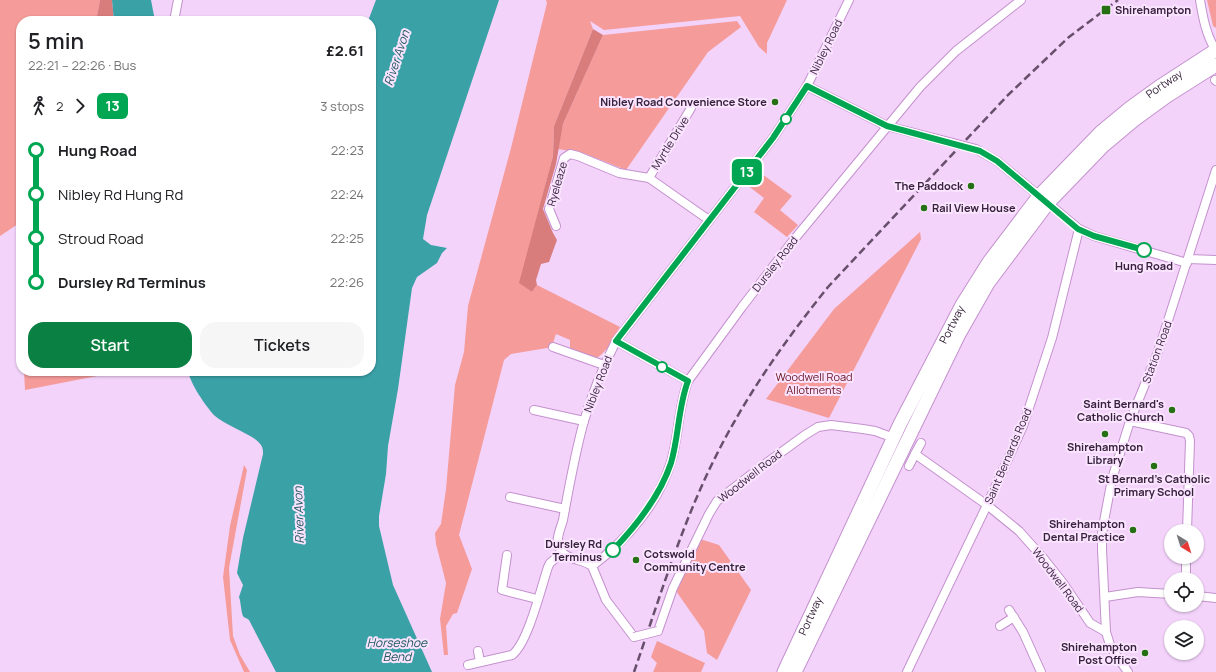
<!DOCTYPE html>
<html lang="en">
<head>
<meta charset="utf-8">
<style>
  :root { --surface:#fff; --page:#f6f6f6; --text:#202124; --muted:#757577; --accent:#0b8043 }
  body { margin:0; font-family:Manrope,sans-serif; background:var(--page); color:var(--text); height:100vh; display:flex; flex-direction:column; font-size:15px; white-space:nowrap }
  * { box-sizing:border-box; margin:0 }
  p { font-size:13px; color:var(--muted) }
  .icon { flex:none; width:22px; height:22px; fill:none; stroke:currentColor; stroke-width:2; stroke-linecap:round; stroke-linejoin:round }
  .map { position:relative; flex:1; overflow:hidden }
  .panel { position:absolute; left:16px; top:16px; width:360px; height:360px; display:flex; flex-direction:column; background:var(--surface); border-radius:16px; box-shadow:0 1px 3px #0004 }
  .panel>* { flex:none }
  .badge { padding:0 8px; border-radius:6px; font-size:14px; line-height:26px }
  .needle { width:26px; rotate:142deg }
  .controls { position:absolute; left:1164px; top:524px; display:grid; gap:8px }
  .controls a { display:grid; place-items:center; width:40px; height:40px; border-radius:50%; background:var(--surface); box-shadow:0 1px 3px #0004; font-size:20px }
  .map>.badge { position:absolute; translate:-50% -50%; box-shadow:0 0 0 2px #fff }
  .legs { display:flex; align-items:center; gap:6px; height:44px; padding:0 12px; font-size:13px }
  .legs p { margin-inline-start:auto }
  .overview { display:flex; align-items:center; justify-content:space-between; height:68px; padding:0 12px }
  h1 { font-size:22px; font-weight:600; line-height:30px }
  .primary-button { display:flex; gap:8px; margin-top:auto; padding:8px 12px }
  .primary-button a { flex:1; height:46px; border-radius:16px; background:var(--accent); color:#fff; font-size:16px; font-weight:600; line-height:46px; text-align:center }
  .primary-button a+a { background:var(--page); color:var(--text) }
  ul { padding:0 12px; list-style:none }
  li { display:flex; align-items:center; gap:14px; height:44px; font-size:15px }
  li i { display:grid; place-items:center; width:6px; height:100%; margin:0 5px; background:currentColor }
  li i::after { content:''; width:10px; height:10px; margin:-5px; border:3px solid; border-radius:50%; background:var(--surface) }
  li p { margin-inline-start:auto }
  li:first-child i { background:linear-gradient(#0000 50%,currentColor 0) }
  li:last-child i { background:linear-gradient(currentColor 50%,#0000 0) }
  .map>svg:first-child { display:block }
  .green { fill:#f59b9a }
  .forest { fill:#d97c7c }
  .water { fill:#3aa1a6 }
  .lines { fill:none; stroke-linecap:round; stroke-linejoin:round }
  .minor-casing { stroke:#c491ce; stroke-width:10 }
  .trunk-casing { stroke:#c491ce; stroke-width:15 }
  .minor { stroke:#fff; stroke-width:8 }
  .trunk { stroke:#fff; stroke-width:13 }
  .rail { stroke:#68506d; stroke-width:2.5; stroke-dasharray:8 4; stroke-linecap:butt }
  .minor-bridge-casing { stroke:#c491ce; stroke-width:10; stroke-linecap:butt }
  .minor-bridge { stroke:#fff; stroke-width:8 }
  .line-1-casing { stroke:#fff; stroke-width:9 }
  .line-1 { stroke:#00a651; stroke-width:6 }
  .poi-dot { fill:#247012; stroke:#fae4ff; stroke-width:1.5 }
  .stop-1-dot { fill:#fff; stroke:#00a651; stroke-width:2 }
  .labels { text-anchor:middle; stroke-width:4; stroke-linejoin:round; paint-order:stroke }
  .poi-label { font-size:11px; font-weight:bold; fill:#37223b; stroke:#fae4ff; text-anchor:end }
  .street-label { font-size:11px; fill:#37223b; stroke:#fae4ff }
  .stop-label { font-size:11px; font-weight:bold; fill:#37223b; stroke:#fae4ff }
  .park-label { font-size:11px; fill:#65101a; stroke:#fae4ff }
  .water-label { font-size:12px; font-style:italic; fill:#20595c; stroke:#fae4ff }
</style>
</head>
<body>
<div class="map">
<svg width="1216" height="672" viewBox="0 0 1216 672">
  <rect width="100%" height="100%" fill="#f3d3fa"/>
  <!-- green -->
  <g class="green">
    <polygon points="0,0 100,0 96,21 21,21 21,222 0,236"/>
    <path d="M546,0H787L767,43V54L759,47L740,16L604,30L590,21L593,29L554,126L553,156L520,283L532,292L537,285L620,327C613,338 607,354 594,359L574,352L570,349V340L556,334L551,349L547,348L511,354L504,360L459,535L472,569L457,613L453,614L446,626L448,655H444L440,619L446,583L436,544L435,533L441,524L446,489L455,385L464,352L468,306L511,148L547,3Z"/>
    <polygon points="1207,0 1216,0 1216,28 1213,26"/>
    <polygon points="737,21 741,27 708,52 626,170 583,153 558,149 563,124 603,35"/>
    <polygon points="758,171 792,196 780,210 798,225 787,237 754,212 764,198 747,185"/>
    <polygon points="21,227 21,320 16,230"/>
    <polygon points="920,232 921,239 829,418 766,399 834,309"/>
    <polygon points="24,371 118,371 118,372 25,390"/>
    <polygon points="244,465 247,470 229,568 233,636 240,655 250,672 244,672 230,640 223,577 230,526"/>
    <polygon points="700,539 719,545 751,590 717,660 707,653 704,631 676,591"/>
    <polygon points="657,641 705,663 701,672 653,672 657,663 651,657"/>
  </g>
  <!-- forest -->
  <g class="forest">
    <polygon points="100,0 112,0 114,21 96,21"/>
    <polygon points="593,29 603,35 563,124 556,164 543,209 553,233 557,240 549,262 541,264 536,280 537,285 532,292 519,283 553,156 554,126"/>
  </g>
  <!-- water -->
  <g class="water">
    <polygon points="112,0 151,0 155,21 114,21"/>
    <path d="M376,0H499L427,215L423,239L431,245L447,248L442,253L437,263L417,277L412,288L398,389L388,446L386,474L379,516V526L393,585L432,672H276L249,620C247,618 244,618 243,616C241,612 241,602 239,597L243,585L237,573L243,538L263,454C263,451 263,448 261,445C255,435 226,426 215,416C206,407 190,383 188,371H371V21H368Z"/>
  </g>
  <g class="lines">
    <!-- minor casing -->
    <g class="minor-casing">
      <g id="minor">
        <path d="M1200,0C1203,18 1206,35 1216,51"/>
        <polyline points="174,21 178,0"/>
        <polyline points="1215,80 1216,81"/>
        <polyline points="807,86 887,126 953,143"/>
        <polyline points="691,108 649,178 709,220"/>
        <polyline points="976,149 997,161 1079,229 1094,236 1187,263"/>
        <polyline points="556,226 549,209 564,158 570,154 578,156 619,173 649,178"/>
        <polyline points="1188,259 1216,260"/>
        <polyline points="616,341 688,381"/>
        <polyline points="553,347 604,365"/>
        <polyline points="534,410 584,421"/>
        <polyline points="1130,421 1186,433 1189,436 1190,441 1187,531"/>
        <polyline points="921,443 915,454 987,505 1019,531 1044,559 1063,583 1090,623 1106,632"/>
        <polyline points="909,466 915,454"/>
        <polyline points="510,497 565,509"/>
        <polyline points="507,555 502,590 537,599"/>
        <path d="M592,566C626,541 658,504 671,462C679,436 678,407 688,381L742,307L792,242L920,87L956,51L1021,0"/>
        <polyline points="1186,579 1186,557"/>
        <polyline points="1197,596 1216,598"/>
        <polyline points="1105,597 1138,592 1171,594"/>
        <polyline points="1009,610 1023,632 1041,672"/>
        <polyline points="1000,626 1014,617"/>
        <polyline points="658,631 673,588 709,514 717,501 761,467 805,435 818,427 831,425 863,429 875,431 894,438"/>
        <path d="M634,637L606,600L592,566C581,558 565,561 559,547C555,539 561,528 563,520C569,487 575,453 584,421C592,394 603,367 616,341L773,138L807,86L849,0"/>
        <polyline points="478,651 480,662"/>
        <path d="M468,665L512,655C528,643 541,588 548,567L550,563L562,553"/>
        <polyline points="907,672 987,505 1023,426 1052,338 1079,229"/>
        <polyline points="1128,672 1111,648 1106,632 1102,549 1102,534 1105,516 1112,479 1130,421 1158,352 1216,170"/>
      </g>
    </g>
    <!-- trunk casing -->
    <g class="trunk-casing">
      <g id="trunk">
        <path id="s1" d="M784,672L900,424L962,305L989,262L1039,196L1101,132L1130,108L1159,87L1216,50"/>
        <polyline points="795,672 959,334 988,283 1048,203 1103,146 1134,120 1167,96 1216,65"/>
      </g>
    </g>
    <!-- minor -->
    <use href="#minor" class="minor"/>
    <!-- trunk -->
    <use href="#trunk" class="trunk"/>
    <!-- rail -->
    <path class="rail" d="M634,672C660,597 683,519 720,448C750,390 787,338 828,287L1008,95L1069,37L1118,0"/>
    <!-- minor-bridge casing -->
    <g class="minor-bridge-casing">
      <g id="minor-bridge">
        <polyline points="953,143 976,149"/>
        <polyline points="634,637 658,631"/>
      </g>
    </g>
    <!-- minor-bridge -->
    <use href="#minor-bridge" class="minor-bridge"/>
  </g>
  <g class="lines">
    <!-- line-1 casing -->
    <g class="line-1-casing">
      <path id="line-1" d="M613,550C637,525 660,496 671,463C679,436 678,407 688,381L616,341L773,138L807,86L887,126L980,151L997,161L1078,229L1094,236L1144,250"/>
    </g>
    <!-- line-1 -->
    <use href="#line-1" class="line-1"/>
  </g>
  <!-- markers -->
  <g class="poi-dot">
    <rect x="1101" y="5" width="10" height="10" rx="2"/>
    <circle cx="775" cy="102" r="4"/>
    <circle cx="971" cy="186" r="4"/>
    <circle cx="924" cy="208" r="4"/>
    <circle cx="1172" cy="410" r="4"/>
    <circle cx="1105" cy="434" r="4"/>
    <circle cx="1154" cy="466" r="4"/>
    <circle cx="1133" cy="530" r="4"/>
    <circle cx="636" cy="560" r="4"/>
    <circle cx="1145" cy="653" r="4"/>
  </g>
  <g class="stop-1-dot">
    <circle cx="786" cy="119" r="5"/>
    <circle cx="1144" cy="250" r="7"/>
    <circle cx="662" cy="367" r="5"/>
    <circle cx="613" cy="550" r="7"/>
  </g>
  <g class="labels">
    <!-- poi labels -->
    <g class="poi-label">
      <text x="1115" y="14" text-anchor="start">Shirehampton</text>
      <text x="767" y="106">Nibley Road Convenience Store</text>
      <text x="963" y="190">The Paddock</text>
      <text x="932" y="212" text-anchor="start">Rail View House</text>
      <text x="1164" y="408">Saint Bernard's<tspan x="1164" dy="13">Catholic Church</tspan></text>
      <text x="1105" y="451" text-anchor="middle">Shirehampton<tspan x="1105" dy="13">Library</tspan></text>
      <text x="1154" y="483" text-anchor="middle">St Bernard's Catholic<tspan x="1154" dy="13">Primary School</tspan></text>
      <text x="1125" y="528">Shirehampton<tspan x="1125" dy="13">Dental Practice</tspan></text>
      <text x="644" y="558" text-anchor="start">Cotswold<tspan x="644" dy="13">Community Centre</tspan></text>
      <text x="1137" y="651">Shirehampton<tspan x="1137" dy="13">Post Office</tspan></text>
    </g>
    <!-- street labels -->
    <g class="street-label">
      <text transform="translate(826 47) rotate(-64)" y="4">Nibley Road</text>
      <text dy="4" stroke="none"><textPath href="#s1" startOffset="710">Portway</textPath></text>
      <text transform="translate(670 143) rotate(-58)" y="4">Myrtle Drive</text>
      <text transform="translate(557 184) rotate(-74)" y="4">Ryeleaze</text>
      <text transform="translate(775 264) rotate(-52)" y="4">Dursley Road</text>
      <text dy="4" stroke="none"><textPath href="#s1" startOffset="386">Portway</textPath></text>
      <text transform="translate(1157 352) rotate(-70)" y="4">Station Road</text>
      <text transform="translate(598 384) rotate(-69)" y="4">Nibley Road</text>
      <text transform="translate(1008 456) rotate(-67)" y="4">Saint Bernards Road</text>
      <text transform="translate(750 476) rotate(-38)" y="4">Woodwell Road</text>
      <text transform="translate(1058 580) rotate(53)" y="4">Woodwell Road</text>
      <text dy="4" stroke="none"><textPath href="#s1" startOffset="62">Portway</textPath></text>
    </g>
    <!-- stop labels -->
    <g class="stop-label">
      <text x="1144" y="270">Hung Road</text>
      <text x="602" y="548" text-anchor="end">Dursley Rd<tspan x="602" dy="13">Terminus</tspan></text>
    </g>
    <!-- park labels -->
    <g class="park-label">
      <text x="814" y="381">Woodwell Road<tspan x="814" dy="13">Allotments</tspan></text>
    </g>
    <!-- water labels -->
    <g class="water-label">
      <text transform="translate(397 58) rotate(-72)" y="4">River Avon</text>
      <text transform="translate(299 515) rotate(-92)" y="4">River Avon</text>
      <text x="397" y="647">Horseshoe<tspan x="397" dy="14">Bend</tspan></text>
    </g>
  </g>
</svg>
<div class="controls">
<a><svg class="needle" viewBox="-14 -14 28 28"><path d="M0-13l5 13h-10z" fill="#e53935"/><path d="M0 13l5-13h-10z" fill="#757577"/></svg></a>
<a><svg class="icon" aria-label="locate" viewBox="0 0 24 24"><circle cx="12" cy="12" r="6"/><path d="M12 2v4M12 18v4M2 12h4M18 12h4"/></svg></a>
<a><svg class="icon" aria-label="layers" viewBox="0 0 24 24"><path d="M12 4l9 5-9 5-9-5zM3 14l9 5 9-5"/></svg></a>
</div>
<b class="badge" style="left:747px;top:172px;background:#00a651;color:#fff">13</b>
<section class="panel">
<div class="overview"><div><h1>5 min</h1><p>22:21 – 22:26 · Bus</p></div><b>£2.61</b></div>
<div class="legs"><svg class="icon" aria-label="walk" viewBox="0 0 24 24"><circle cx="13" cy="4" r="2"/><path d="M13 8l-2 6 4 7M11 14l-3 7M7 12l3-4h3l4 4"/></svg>2<svg class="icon" aria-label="forward" viewBox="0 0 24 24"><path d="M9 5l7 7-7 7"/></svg><b class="badge" style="background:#00a651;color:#fff">13</b><p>3 stops</p></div>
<ul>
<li><i style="color:#00a651"></i><b>Hung Road</b><p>22:23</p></li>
<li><i style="color:#00a651"></i><span>Nibley Rd Hung Rd</span><p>22:24</p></li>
<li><i style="color:#00a651"></i><span>Stroud Road</span><p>22:25</p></li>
<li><i style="color:#00a651"></i><b>Dursley Rd Terminus</b><p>22:26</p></li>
</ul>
<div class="primary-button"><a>Start</a><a>Tickets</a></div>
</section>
</div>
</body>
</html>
